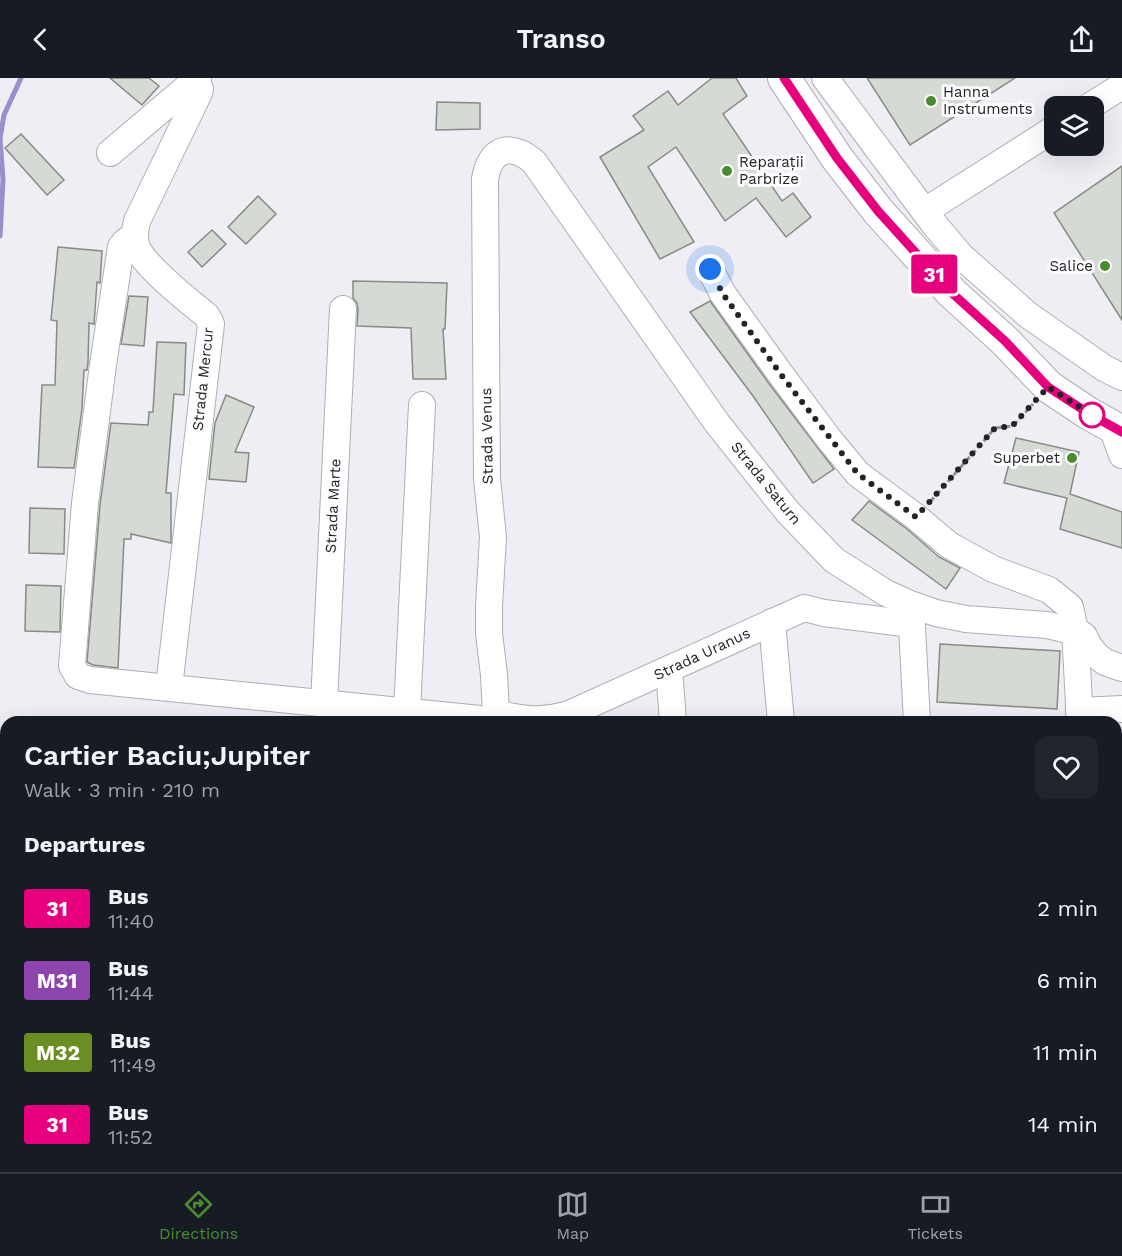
<!DOCTYPE html>
<html lang="en">
<head>
<meta charset="utf-8">
<style>
  :root { --surface:#171b24; --page:#20242c; --text:#f1f3f6; --muted:#9ea1a6; --line:#363941; --accent:#498b2e }
  body { margin:0; font-family:"Work Sans",sans-serif; background:var(--page); color:var(--text); height:100vh; display:flex; flex-direction:column; font-size:22px; white-space:nowrap }
  * { box-sizing:border-box; margin:0 }
  p { font-size:20px; color:var(--muted) }
  .icon { flex:none; width:33px; height:33px; fill:none; stroke:currentColor; stroke-width:2; stroke-linecap:round; stroke-linejoin:round }
  .map { position:relative; flex:1; overflow:hidden }
  .details { position:absolute; left:0px; top:638px; width:1122px; height:458px; display:flex; flex-direction:column; background:var(--surface); border-radius:18px 18px 0 0; box-shadow:0 6px 24px #0002 }
  .details>* { flex:none }
  .badge { padding:0 12px; border-radius:4px; font-size:21px; line-height:39px }
  .controls { position:absolute; left:1044px; top:18px; display:grid; gap:12px }
  .controls a { display:grid; place-items:center; width:60px; height:60px; border-radius:12px; background:var(--surface); box-shadow:0 6px 24px #0002; font-size:30px }
  .you { position:absolute; width:30px; height:30px; margin:-15px; border:4px solid #fff; border-radius:50%; background:#1a73e8; box-shadow:0 0 0 9px #1a73e833 }
  .map>.badge { position:absolute; translate:-50% -50%; box-shadow:0 0 0 3px #fff }
  h2 { padding:0 24px; font-size:22px; line-height:54px }
  .round { display:grid; place-items:center; flex:none; width:63px; height:63px; border-radius:12px; background:var(--page) }
  .headline { display:flex; align-items:center; justify-content:space-between; height:102px; padding:0 24px }
  h1 { font-size:28px; font-weight:600; line-height:45px }
  ul { padding:0; list-style:none }
  li { display:flex; align-items:center; gap:18px; height:72px; padding:0 24px }
  li div { flex:1 }
  li b { display:block; font-size:22px }
  li em { font-style:normal }
  li .badge { min-width:66px; font-weight:700; text-align:center }
  header { display:flex; justify-content:space-between; align-items:center; height:78px; padding:0 24px; background:var(--surface); font-size:27px; font-weight:600 }
  .menu { display:flex; justify-content:space-around; align-items:center; height:84px; border-top:2px solid var(--line); background:var(--surface); font-size:16px; color:var(--muted) }
  .menu a { display:grid; justify-items:center; gap:3px }
  .menu .current { color:var(--accent) }
  .map>svg:first-child { display:block }
  .lines { fill:none; stroke-linecap:round; stroke-linejoin:round }
  .stream { stroke:#9b8ecc; stroke-width:5 }
  .building { fill:#d6dad4; stroke:#878b86; stroke-width:1.5 }
  .minor-casing { stroke:#afaeb4; stroke-width:28 }
  .major-casing { stroke:#afaeb4; stroke-width:34 }
  .path { stroke:#919095; stroke-width:3; stroke-dasharray:6 3; stroke-linecap:butt }
  .minor { stroke:#fff; stroke-width:26 }
  .major { stroke:#fff; stroke-width:32 }
  .line-casing { stroke:#fff; stroke-width:14 }
  .line { stroke:#e6007e; stroke-width:9 }
  .walk { stroke:#242326; stroke-width:6; stroke-dasharray:0 10.8 }
  .poi-dot { fill:#498b2e; stroke:#fdfcff; stroke-width:2 }
  .stop-dot { fill:#fff; stroke:#e6007e; stroke-width:3 }
  .labels { text-anchor:middle; stroke-width:6; stroke-linejoin:round; paint-order:stroke }
  .poi-label { font-size:15px; fill:#242326; stroke:#fdfcff; text-anchor:start }
  .street-label { font-size:15px; fill:#242326; stroke:#fdfcff }
</style>
</head>
<body>
<header><svg class="icon" aria-label="back" viewBox="0 0 24 24"><path d="M15 5l-7 7 7 7"/></svg>Transo<svg class="icon" aria-label="share" viewBox="0 0 24 24"><path d="M12 15V3M7 8l5-5 5 5M5 13v7h14v-7"/></svg></header>
<div class="map">
<svg width="1122" height="1094" viewBox="0 0 1122 1094">
  <rect width="100%" height="100%" fill="#efeef5"/>
  <g class="lines">
    <!-- stream -->
    <polyline class="stream" points="0,158 3,102 0,60 4,37 21,0"/>
  </g>
  <!-- building -->
  <g class="building">
    <polygon points="110,0 149,0 159,8 142,27"/>
    <polygon points="712,0 736,0 747,18 723,36 782,123 793,115 811,139 786,159 756,120 725,143 676,69 648,89 694,164 660,181 600,79 644,52 633,38 668,13 678,27"/>
    <polygon points="867,0 1015,0 910,67"/>
    <polygon points="437,24 480,25 480,51 436,52"/>
    <polygon points="21,56 64,102 47,117 5,70"/>
    <polygon points="1122,88 1122,242 1054,135"/>
    <polygon points="258,118 276,136 246,166 228,149"/>
    <polygon points="212,152 226,166 202,189 188,174"/>
    <polygon points="58,169 102,173 100,205 97,204 94,246 89,245 88,285 87,292 84,292 82,330 74,390 38,389 42,307 55,307 57,243 51,242"/>
    <polygon points="353,203 447,205 445,251 443,251 446,301 413,301 411,250 357,248 358,232 357,225 353,220"/>
    <polygon points="129,218 148,219 144,268 121,266"/>
    <polygon points="710,223 770,307 834,391 813,405 753,318 690,234"/>
    <polygon points="157,264 186,265 184,317 174,316 166,415 171,415 171,465 131,456 131,461 124,461 118,590 93,587 87,584 100,427 111,345 148,347 149,334 153,334"/>
    <polygon points="226,317 254,329 235,374 249,375 246,404 209,401 215,345"/>
    <polygon points="1016,360 1079,374 1070,416 1122,434 1122,470 1060,451 1067,420 1004,405"/>
    <polygon points="869,423 907,451 939,479 960,490 946,511 852,442"/>
    <polygon points="30,430 65,431 64,476 29,475"/>
    <polygon points="26,507 61,508 60,554 25,553"/>
    <polygon points="940,566 1060,573 1057,631 937,624"/>
  </g>
  <g class="lines">
    <!-- minor casing -->
    <g class="minor-casing">
      <g id="minor">
        <polyline points="825,0 934,146 961,178 1028,237 1104,290 1122,299"/>
        <polyline points="1090,28 1122,8"/>
        <polyline points="110,75 198,0"/>
        <polyline points="925,133 1054,51"/>
        <path d="M135,159C128,160 124,164 121,169L103,287L85,425L72,588L78,598L90,602L480,641"/>
        <polyline points="710,191 723,216 782,298 829,361 858,396 916,439 949,467 993,491 1049,512 1070,529 1075,552 1080,644"/>
        <polyline points="1112,349 1122,377"/>
        <polyline points="911,530 917,644"/>
        <polyline points="772,544 781,644"/>
        <polyline points="669,591 673,644"/>
        <path d="M169,609L211,246L207,238C189,223 143,188 136,167C134,159 135,151 137,143L199,15L200,11L196,2"/>
        <polyline points="324,625 343,231"/>
        <polyline points="407,633 422,327"/>
        <polyline points="1079,633 1122,631"/>
        <path d="M496,635L494,597L489,555V528L493,459L487,401L485,101C486,97 487,91 489,87C500,65 519,71 534,84L717,345L787,433L834,482L886,515L910,526L936,535L966,541L1047,547L1078,554L1084,558L1089,568L1097,578L1105,584L1122,590"/>
        <path d="M496,635C523,642 542,644 569,636L804,530L824,535L912,546"/>
        <polyline points="1116,830 1122,836"/>
        <polyline points="1116,910 1122,915"/>
        <polyline points="1116,1035 1122,1041"/>
        <polyline points="706,1089 706,1094"/>
        <polyline points="815,1089 815,1094"/>
        <polyline points="937,1089 937,1094"/>
        <polyline points="1106,1089 1106,1094"/>
        <polyline points="459,1094 459,1089"/>
      </g>
    </g>
    <!-- major casing -->
    <g class="major-casing">
      <polyline id="major" points="784,0 837,80 878,133 952,215 1005,263 1049,309 1088,335 1122,354"/>
    </g>
    <!-- path -->
    <polyline class="path" points="930,424 995,350 1013,348 1033,326"/>
    <!-- minor -->
    <use href="#minor" class="minor"/>
    <!-- major -->
    <use href="#major" class="major"/>
  </g>
  <g class="lines">
    <!-- line casing -->
    <g class="line-casing">
      <polyline id="line" points="784,0 837,80 878,133 952,215 1005,263 1048,309 1088,335 1122,354"/>
    </g>
    <!-- line -->
    <use href="#line" class="line"/>
    <!-- walk -->
    <polyline class="walk" points="710,191 723,216 782,298 858,396 916,439 995,350 1012,348 1048,309 1092,337"/>
  </g>
  <!-- markers -->
  <g class="poi-dot">
    <circle cx="931" cy="23" r="6"/>
    <circle cx="727" cy="93" r="6"/>
    <circle cx="1105" cy="188" r="6"/>
    <circle cx="1072" cy="380" r="6"/>
  </g>
  <circle class="stop-dot" cx="1092" cy="337" r="12"/>
  <g class="labels">
    <!-- poi labels -->
    <g class="poi-label">
      <text x="943" y="19">Hanna<tspan x="943" dy="17">Instruments</tspan></text>
      <text x="739" y="89">Reparații<tspan x="739" dy="17">Parbrize</tspan></text>
      <text x="1093" y="193" text-anchor="end">Salice</text>
      <text x="1060" y="385" text-anchor="end">Superbet</text>
    </g>
    <!-- street labels -->
    <g class="street-label">
      <text transform="translate(203 301) rotate(-84)" y="5">Strada Mercur</text>
      <text transform="translate(487 358) rotate(-91)" y="5">Strada Venus</text>
      <text transform="translate(766 405) rotate(51)" y="5">Strada Saturn</text>
      <text transform="translate(333 428) rotate(-87)" y="5">Strada Marte</text>
      <text transform="translate(702 576) rotate(-25)" y="5">Strada Uranus</text>
    </g>
  </g>
</svg>
<div class="controls">
<a><svg class="icon" aria-label="layers" viewBox="0 0 24 24"><path d="M12 4l9 5-9 5-9-5zM3 14l9 5 9-5"/></svg></a>
</div>
<div class="you" style="left:710px;top:191px"></div>
<b class="badge" style="left:934px;top:196px;background:#e6007e;color:#fff">31</b>
<section class="details">
<div class="headline"><div><h1>Cartier Baciu;Jupiter</h1><p>Walk · 3 min · 210 m</p></div><a class="round"><svg class="icon" aria-label="heart" viewBox="0 0 24 24"><path d="M12 20l-8-8c-3-5 5-10 8-4 3-6 11-1 8 4z"/></svg></a></div>
<h2>Departures</h2>
<ul>
<li><span class="badge" style="background:#e6007e;color:#fff">31</span><div><b>Bus</b><p>11:40</p></div><em>2 min</em></li>
<li><span class="badge" style="background:#8e44ad;color:#fff">M31</span><div><b>Bus</b><p>11:44</p></div><em>6 min</em></li>
<li><span class="badge" style="background:#6b8e23;color:#fff">M32</span><div><b>Bus</b><p>11:49</p></div><em>11 min</em></li>
<li><span class="badge" style="background:#e6007e;color:#fff">31</span><div><b>Bus</b><p>11:52</p></div><em>14 min</em></li>
</ul>
</section>
</div>
<nav class="menu">
<a class="current"><svg class="icon" aria-label="directions" viewBox="0 0 24 24"><path d="M12 3l9 9-9 9-9-9zM9 14v-3h6M13 9l2 2-2 2"/></svg>Directions</a>
<a><svg class="icon" aria-label="map" viewBox="0 0 24 24"><path d="M3 6l6-2 6 2 6-2v14l-6 2-6-2-6 2zM9 4v14M15 6v14"/></svg>Map</a>
<a><svg class="icon" aria-label="tickets" viewBox="0 0 24 24"><path d="M3 7h18v10H3zM15 7v10"/></svg>Tickets</a>
</nav>
</body>
</html>
